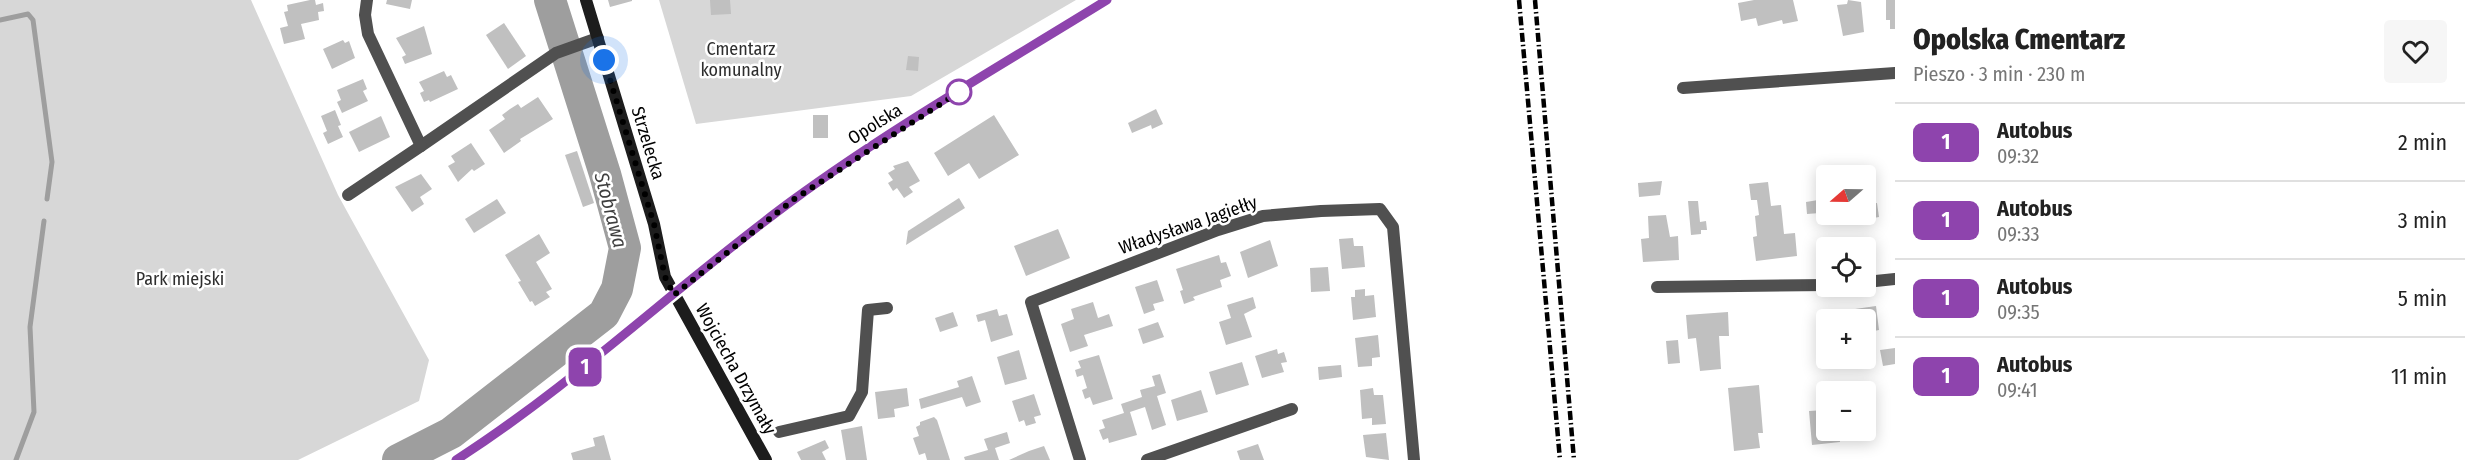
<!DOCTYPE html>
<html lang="pl">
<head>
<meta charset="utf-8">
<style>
  :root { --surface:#fff; --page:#f6f6f6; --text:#222; --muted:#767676; --line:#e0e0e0 }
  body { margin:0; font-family:"Fira Sans Condensed",sans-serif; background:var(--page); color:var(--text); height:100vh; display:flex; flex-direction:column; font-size:22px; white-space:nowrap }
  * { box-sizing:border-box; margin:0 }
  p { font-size:20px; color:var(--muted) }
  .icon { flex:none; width:33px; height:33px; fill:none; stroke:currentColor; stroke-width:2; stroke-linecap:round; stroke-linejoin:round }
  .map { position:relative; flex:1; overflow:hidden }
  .side { display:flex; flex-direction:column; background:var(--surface); width:570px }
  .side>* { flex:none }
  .badge { padding:0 12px; border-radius:9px; font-size:21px; line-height:39px }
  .needle { width:39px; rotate:250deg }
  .buttons { position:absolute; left:1816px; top:165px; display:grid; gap:12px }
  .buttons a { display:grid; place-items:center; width:60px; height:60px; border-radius:6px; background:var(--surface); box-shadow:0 3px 15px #0003; font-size:30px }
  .you { position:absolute; width:30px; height:30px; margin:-15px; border:4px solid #fff; border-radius:50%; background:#1a73e8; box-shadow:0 0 0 9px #1a73e833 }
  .map>.badge { position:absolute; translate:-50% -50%; box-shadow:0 0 0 3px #fff }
  .round { display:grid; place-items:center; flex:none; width:63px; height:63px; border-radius:6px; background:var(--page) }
  .summary { display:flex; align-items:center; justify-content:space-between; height:102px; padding:0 18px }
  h1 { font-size:28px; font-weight:800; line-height:45px }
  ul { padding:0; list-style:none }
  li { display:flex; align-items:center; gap:18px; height:78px; padding:0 18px; border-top:2px solid var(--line) }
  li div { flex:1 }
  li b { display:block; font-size:22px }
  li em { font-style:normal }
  li .badge { min-width:66px; font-weight:700; text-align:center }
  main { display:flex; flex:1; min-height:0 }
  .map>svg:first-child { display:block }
  .green { fill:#d7d7d7 }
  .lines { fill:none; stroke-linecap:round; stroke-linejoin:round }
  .stream { stroke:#9e9e9e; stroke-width:5 }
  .river { stroke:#9e9e9e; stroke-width:32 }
  .building { fill:#c0c0c0 }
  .street { stroke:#505050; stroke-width:12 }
  .secondary { stroke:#1d1d1d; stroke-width:12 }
  .rail { stroke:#000; stroke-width:4.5; stroke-dasharray:9 3 1.5 3; stroke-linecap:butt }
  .line-casing { stroke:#fff; stroke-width:14 }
  .line { stroke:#8e44ad; stroke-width:9 }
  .walk { stroke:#000; stroke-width:6; stroke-dasharray:0 10.8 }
  .stop-dot { fill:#fff; stroke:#8e44ad; stroke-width:3 }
  .labels { text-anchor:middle; stroke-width:5; stroke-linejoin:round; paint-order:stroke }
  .park-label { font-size:18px; fill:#2e2e2e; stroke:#fff }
  .street-label { font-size:18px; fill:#000; stroke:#fff }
  .water-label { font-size:20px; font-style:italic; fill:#3f3f3f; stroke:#fff }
</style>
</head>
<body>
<main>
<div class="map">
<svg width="1895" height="460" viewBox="0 0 1895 460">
  <rect width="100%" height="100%" fill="#fff"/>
  <!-- green -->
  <g class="green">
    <polygon points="0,0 251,0 338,195 429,360 419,401 298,460 0,460"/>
    <polygon points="659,0 1076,0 911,96 696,124"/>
  </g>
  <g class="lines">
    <!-- stream -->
    <g class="stream">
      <polyline points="0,20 28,14 33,20 52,162 47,199"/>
      <polyline points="16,460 34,412 30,327 44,221"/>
    </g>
    <!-- river -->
    <polyline class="river" points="398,460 451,433 604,314 617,289 625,248 605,174 550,0"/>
  </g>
  <!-- building -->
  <g class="building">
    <polygon points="310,0 315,0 316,5 323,3 324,11 318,12 319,20 301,24 305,39 284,44 280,28 288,26 284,12 288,11 287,5"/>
    <polygon points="387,0 412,0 410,9 386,4"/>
    <polygon points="608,0 632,0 632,1 610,7"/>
    <polygon points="710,0 730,0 731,14 711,15"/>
    <polygon points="1754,0 1793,0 1798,21 1783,24 1782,20 1758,26 1756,18 1741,21 1738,3"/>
    <polygon points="1848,0 1861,2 1864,32 1843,36 1837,5 1847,4"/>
    <polygon points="1886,0 1895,0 1895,29 1890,29 1890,20 1886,20"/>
    <polygon points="504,23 526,56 508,69 486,35"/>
    <polygon points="424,26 432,54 405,64 402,57 406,55 396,38"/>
    <polygon points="343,40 345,43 349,41 355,58 332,69 323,49"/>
    <polygon points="908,56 919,57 918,71 906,70"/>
    <polygon points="444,71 447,77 451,75 458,89 430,102 429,100 424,102 420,93 424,91 419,82"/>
    <polygon points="363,79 367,89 363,91 368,101 342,113 337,102 341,100 337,90"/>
    <polygon points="538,97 553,119 520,139 521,141 504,153 489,130 505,119 502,115 510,109 518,104 521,108"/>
    <polygon points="1156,109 1163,124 1152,129 1151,125 1132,133 1128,123"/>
    <polygon points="335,110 341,125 338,126 343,137 328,144 323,133 327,131 321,116"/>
    <rect x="813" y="115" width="15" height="23"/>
    <polygon points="994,115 1019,155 979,179 969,163 948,176 934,153"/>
    <polygon points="381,116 390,137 359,152 349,132"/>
    <polygon points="471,143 485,164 474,171 472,169 458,182 448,166 455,162 451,156"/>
    <polygon points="577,151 594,203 583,207 565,155"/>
    <polygon points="908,161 920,181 909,187 913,192 904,198 897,188 893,191 888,183 893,180 888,173 895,169 893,166"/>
    <polygon points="421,174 432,189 420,197 424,204 412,212 395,187"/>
    <polygon points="1662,181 1660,195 1639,197 1638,183"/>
    <polygon points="1768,182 1771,206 1781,205 1784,234 1795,233 1797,256 1756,261 1753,237 1757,236 1755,216 1759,215 1757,200 1751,200 1749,184"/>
    <polygon points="959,198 965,208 906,245 908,231"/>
    <polygon points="497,199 506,213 474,233 465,219"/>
    <polygon points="1818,200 1820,213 1807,214 1806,202"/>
    <polygon points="1688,201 1698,201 1700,222 1706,221 1707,230 1701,230 1701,234 1691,235"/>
    <polygon points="1877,203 1879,217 1868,219 1866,204"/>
    <polygon points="1666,215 1670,237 1678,236 1679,260 1643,262 1641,239 1649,238 1648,216"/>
    <polygon points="1058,229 1070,258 1026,276 1014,246"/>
    <polygon points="539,234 550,253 536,262 552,289 546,292 550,297 535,306 532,301 530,302 518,282 521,281 505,255"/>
    <polygon points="1353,238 1354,246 1363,246 1365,267 1342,269 1339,239"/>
    <polygon points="1270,240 1278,266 1248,278 1240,252"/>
    <polygon points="1219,255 1221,263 1226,262 1231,276 1220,280 1222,287 1193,297 1195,300 1184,304 1180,291 1183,290 1176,269"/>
    <polygon points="1328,267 1330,291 1311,292 1310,268"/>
    <polygon points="1157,280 1164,301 1153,304 1155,310 1144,314 1135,287"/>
    <polygon points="1365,289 1365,296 1374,295 1376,317 1353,320 1351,297 1355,297 1355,290"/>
    <polygon points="1253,297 1256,308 1244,314 1252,337 1226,345 1219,322 1231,318 1227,305"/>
    <polygon points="1093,302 1098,318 1109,314 1113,326 1084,335 1088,346 1070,352 1061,324 1074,319 1071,309"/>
    <polygon points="1876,306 1879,330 1869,332 1873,360 1852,363 1851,358 1866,358 1866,320 1835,320 1834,312"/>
    <polygon points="997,309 999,316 1007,314 1013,335 991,342 985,320 978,322 976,315"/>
    <polygon points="953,312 958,326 940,332 935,318"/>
    <polygon points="1728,312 1729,336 1719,336 1721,369 1700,371 1696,338 1688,339 1686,315"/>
    <polygon points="1158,322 1164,337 1143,344 1138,329"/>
    <polygon points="1378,335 1380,357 1372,358 1372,366 1358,367 1355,338"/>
    <polygon points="1678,340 1680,363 1668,364 1666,341"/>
    <polygon points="1895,348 1895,364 1883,366 1880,350"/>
    <polygon points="1277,349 1278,354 1284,352 1287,362 1281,363 1284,372 1262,378 1255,356"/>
    <polygon points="1019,350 1027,379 1005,385 997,357"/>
    <polygon points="1099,355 1113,399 1093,405 1090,397 1085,399 1082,390 1087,388 1083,375 1077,377 1075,370 1081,368 1078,361"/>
    <polygon points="1242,362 1249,385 1216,395 1209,372"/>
    <polygon points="1341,365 1342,377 1319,380 1318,367"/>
    <polygon points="1160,374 1166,393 1157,396 1166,425 1152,430 1145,407 1130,412 1137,435 1109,443 1108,438 1103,440 1099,430 1105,428 1102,420 1124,413 1121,404 1142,397 1140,390 1155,386 1152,376"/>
    <polygon points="972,376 981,402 966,407 962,397 921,409 919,399 959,387 957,381"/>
    <polygon points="1759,385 1763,433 1758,433 1760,448 1734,451 1728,388"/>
    <polygon points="907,388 909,406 894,409 895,417 878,419 875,392"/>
    <polygon points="1373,388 1374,395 1383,395 1386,424 1372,425 1372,418 1362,419 1360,390"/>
    <polygon points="1201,390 1208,412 1177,421 1171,400"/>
    <polygon points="1034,394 1041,415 1034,417 1036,423 1026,426 1024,420 1019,422 1012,401"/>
    <polygon points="1825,410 1827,430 1839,430 1840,442 1812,445 1809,411"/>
    <polygon points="934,417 937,420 950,460 927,460 925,453 919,455 913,438 919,436 916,427 920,425 920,422"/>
    <polygon points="862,426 867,460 846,460 841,430"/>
    <polygon points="1007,432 1010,443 995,448 999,460 965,460 964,457 988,450 984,439"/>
    <polygon points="1386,433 1389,460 1366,457 1363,435"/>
    <polygon points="604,435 611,460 573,460 571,453 595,446 593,438"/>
    <polygon points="825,440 829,448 822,452 826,460 801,460 797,452"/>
    <polygon points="1258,444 1264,460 1240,460 1237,451"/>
    <polygon points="1044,446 1050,460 1009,460 1029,451"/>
  </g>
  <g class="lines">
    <!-- street -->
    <g class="street">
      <polyline points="367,0 365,15 368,34 421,146 556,53 598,38"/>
      <polyline points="1683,88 1895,73"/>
      <polyline points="348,195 421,146"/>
      <polyline points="1866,282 1895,279"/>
      <polyline points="1657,287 1827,285"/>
      <polyline points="779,432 849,416 862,392 868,310 887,308"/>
      <polyline points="1080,460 1031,302 1218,230 1263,216 1321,211 1380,209 1393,227 1414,460"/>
      <polyline points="1147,460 1292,409"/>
    </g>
    <!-- secondary -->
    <g class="secondary">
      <polyline points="586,0 654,224 665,277 766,460"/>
      <path d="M456,460C576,383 678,284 793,200C893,127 1002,65 1107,0"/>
    </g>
    <!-- rail -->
    <g class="rail">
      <polyline points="1519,0 1560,460"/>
      <polyline points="1535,0 1574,460"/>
    </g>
  </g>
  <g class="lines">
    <!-- line casing -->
    <g class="line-casing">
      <path id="line" d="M456,460C576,383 678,284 793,200C893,127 1002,65 1107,0"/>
    </g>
    <!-- line -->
    <use href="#line" class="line"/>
    <!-- walk -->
    <polyline class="walk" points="604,60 654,224 665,277 674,295 793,200 959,92"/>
  </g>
  <!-- markers -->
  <circle class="stop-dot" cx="959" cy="92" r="12"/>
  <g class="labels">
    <!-- park labels -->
    <g class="park-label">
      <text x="741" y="55">Cmentarz<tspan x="741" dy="21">komunalny</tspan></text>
      <text x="180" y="285">Park miejski</text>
    </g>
    <!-- street labels -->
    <g class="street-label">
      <text transform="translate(875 124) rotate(-32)" y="6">Opolska</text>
      <text transform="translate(648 143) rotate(73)" y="6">Strzelecka</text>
      <text transform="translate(1188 225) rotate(-19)" y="6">Władysława Jagiełły</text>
      <text transform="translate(736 369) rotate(61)" y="6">Wojciecha Drzymały</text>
    </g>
    <!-- water labels -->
    <g class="water-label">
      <text transform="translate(611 210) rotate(75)" y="7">Stobrawa</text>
    </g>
  </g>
</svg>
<div class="buttons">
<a><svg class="needle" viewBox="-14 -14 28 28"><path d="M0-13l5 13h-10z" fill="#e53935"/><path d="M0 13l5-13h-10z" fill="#767676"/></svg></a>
<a><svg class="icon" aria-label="locate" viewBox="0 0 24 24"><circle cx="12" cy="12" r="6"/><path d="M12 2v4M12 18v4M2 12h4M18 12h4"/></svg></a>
<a>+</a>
<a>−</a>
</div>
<div class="you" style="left:604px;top:60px"></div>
<b class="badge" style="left:585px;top:367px;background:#8e44ad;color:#fff">1</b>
</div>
<section class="side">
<div class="summary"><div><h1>Opolska Cmentarz</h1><p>Pieszo · 3 min · 230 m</p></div><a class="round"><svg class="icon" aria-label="heart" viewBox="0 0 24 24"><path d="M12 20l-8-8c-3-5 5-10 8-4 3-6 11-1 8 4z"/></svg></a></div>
<ul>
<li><span class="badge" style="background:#8e44ad;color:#fff">1</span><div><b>Autobus</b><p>09:32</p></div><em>2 min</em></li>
<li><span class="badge" style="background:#8e44ad;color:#fff">1</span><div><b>Autobus</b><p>09:33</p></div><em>3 min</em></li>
<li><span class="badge" style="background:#8e44ad;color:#fff">1</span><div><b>Autobus</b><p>09:35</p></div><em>5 min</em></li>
<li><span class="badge" style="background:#8e44ad;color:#fff">1</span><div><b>Autobus</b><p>09:41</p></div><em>11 min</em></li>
</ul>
</section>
</main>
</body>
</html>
